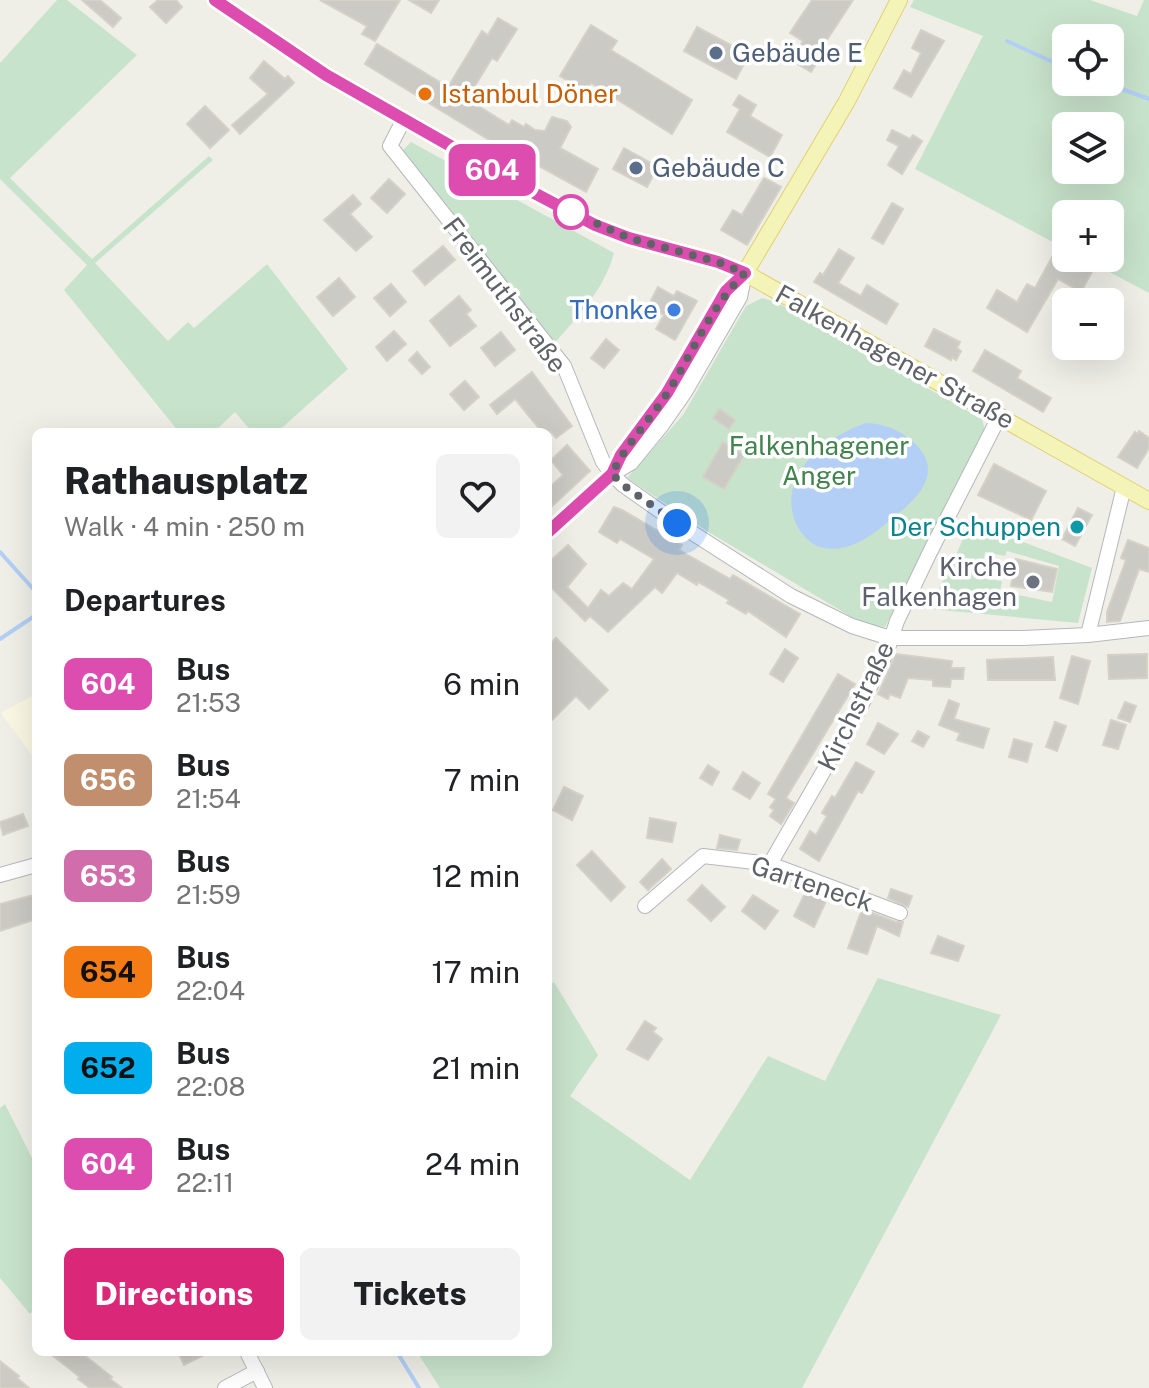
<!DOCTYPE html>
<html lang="en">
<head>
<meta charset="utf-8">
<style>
  :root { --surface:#fff; --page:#f2f2f2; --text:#202124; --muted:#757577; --accent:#db2777 }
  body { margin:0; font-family:"Public Sans",sans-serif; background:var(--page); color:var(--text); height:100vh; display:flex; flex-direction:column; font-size:30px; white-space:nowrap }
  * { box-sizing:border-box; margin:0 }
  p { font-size:26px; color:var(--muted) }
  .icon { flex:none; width:44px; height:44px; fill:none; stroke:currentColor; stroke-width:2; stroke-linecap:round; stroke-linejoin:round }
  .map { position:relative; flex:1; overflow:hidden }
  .details { position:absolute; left:32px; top:428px; width:520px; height:928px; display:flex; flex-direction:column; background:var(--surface); border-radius:12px; box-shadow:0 8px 32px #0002 }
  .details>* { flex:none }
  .badge { padding:0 16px; border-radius:12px; font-size:28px; line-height:52px }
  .controls { position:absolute; left:1052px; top:24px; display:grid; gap:16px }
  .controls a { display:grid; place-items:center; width:72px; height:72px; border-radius:12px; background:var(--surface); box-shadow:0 8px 32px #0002; font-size:40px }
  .you { position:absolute; width:40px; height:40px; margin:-20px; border:6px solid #fff; border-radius:50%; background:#1a73e8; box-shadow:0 0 0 12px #1a73e833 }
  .map>.badge { position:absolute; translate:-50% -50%; box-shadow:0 0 0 4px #fff }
  h2 { padding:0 32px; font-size:30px; line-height:72px }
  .round { display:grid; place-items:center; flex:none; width:84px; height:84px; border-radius:12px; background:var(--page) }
  .headline { display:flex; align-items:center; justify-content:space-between; height:136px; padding:0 32px }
  h1 { font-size:38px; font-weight:800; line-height:60px }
  .primary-button { display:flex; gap:16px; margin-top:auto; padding:16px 32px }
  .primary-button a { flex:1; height:92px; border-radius:12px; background:var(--accent); color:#fff; font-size:32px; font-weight:800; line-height:92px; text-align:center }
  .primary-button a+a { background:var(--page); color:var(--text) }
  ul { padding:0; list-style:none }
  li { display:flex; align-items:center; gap:24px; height:96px; padding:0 32px }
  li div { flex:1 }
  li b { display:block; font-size:30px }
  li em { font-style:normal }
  li .badge { min-width:88px; font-weight:700; text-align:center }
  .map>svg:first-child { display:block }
  .commercial { fill:#faf8e3 }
  .green { fill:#c8e3cc; fill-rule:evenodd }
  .water { fill:#b3cff5 }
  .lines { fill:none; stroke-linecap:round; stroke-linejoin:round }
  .stream { stroke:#b3cff5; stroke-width:4 }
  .building { fill:#cbcac4; stroke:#d4d1c7; stroke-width:2 }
  .minor-casing { stroke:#b5b7bb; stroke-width:16 }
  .major-casing { stroke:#e0d070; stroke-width:18 }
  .minor { stroke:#fff; stroke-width:14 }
  .major { stroke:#f5f4b8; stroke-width:16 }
  .line-casing { stroke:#fff; stroke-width:18 }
  .line { stroke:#dd4daf; stroke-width:12 }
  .walk { stroke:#5f6266; stroke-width:8; stroke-dasharray:0 14.4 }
  .service-dot { fill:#5c6f8a; stroke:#fff; stroke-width:3 }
  .food-dot { fill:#e8710a; stroke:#fff; stroke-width:3 }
  .stop-dot { fill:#fff; stroke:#dd4daf; stroke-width:4 }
  .shop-dot { fill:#3f7fe0; stroke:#fff; stroke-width:3 }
  .culture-dot { fill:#0f9aa8; stroke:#fff; stroke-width:3 }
  .worship-dot { fill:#6b7280; stroke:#fff; stroke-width:3 }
  .labels { text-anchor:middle; stroke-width:7; stroke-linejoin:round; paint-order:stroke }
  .service-label { font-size:26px; fill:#4e5e75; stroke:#fff; text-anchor:start }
  .food-label { font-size:26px; fill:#c56008; stroke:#fff; text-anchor:start }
  .street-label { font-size:26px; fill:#5f6266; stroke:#fff }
  .shop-label { font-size:26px; fill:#366cbe; stroke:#fff; text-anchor:end }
  .park-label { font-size:26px; fill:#42834e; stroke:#fff }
  .culture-label { font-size:26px; fill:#0d838f; stroke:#fff; text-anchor:end }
  .worship-label { font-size:26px; fill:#5b616d; stroke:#fff; text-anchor:end }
</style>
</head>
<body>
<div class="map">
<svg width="1149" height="1388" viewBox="0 0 1149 1388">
  <rect width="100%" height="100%" fill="#efefe8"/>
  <!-- commercial -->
  <polygon class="commercial" points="36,694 36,761 1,713"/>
  <!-- green -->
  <g class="green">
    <polygon points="57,0 67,0 137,55 10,178 92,259 209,156 213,160 95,263 168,341 188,322 194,328 267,264 348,369 277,432 252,432 235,412 214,432 179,432 64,290 87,265 0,179 0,63"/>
    <path d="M914,0H1090L1137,16L1144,0H1149V293L1083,258H1110V214H1066V249L915,169L983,36L910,7ZM1110,38V82H1066V38ZM1110,126V170H1066V126Z"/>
    <path d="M411,142L614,253C604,290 579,315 555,343L403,150Z"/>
    <polygon points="762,298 776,302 982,419 985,430 885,627 865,625 710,533 627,478 683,415 746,306"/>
    <polygon points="970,522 1092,568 1078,623 930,609 951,563 982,570 982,578 1002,581 1000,591 1052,602 1059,566 1007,551 1005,556 985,552 983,563 956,555"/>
    <polygon points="878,978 1001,1015 802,1388 440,1388 417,1352 548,1352 548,987 554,982 598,1055 570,1096 690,1180 768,1056 825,1081"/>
    <polygon points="5,1104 36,1166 36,1308 30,1314 0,1278 0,1108"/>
  </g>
  <!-- water -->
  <path class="water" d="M866,423C885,424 897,429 911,440C947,470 919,497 892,519C872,535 848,555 820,547C809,544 799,532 795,521C777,473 828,436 866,423Z"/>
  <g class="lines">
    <!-- stream -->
    <g class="stream">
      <polyline points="1007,41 1066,68"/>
      <polyline points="1103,82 1149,99"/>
      <polyline points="0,552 36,592"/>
      <polyline points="0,639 36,615"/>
      <polyline points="397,1352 419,1388"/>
    </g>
  </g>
  <!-- building -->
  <g class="building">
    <polygon points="82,0 100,0 121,18 113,27"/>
    <polygon points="158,0 176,0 182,7 166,23 150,7"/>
    <polygon points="320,0 400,0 375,41 362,34 367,26"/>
    <polygon points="409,0 439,0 431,13"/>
    <polygon points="812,0 853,0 821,49 824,51 811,72 791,60 803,41 790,33"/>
    <polygon points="498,18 517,29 497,61 492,58 467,99 509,125 512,120 524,127 526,124 535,130 545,131 552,117 567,121 571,127 560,148 598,169 586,192 497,143 489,155 487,154 489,140 365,64 377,44 448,87 482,31 488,35"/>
    <polygon points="591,25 617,41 611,50 692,100 672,134 591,83 585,92 560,76"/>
    <polygon points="697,27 749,55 736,79 684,51"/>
    <polygon points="921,30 944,41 911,97 894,88 904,70 911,74 921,53 912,48"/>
    <polygon points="264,61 285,79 288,76 294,83 240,134 232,125 268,94 250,78"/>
    <polygon points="739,95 756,105 750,116 782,135 770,157 727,132 740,109 733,105"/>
    <polygon points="205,106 229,130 210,148 187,124"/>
    <polygon points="892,130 910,139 913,135 922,141 902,174 888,165 899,146 887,140"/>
    <polygon points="624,148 658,167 647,187 613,169"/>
    <polygon points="764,178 781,187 747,245 721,230 733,210 742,215"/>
    <polygon points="389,179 405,194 387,213 371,198"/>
    <polygon points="353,195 361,204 350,214 372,237 356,251 324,220"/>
    <polygon points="892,203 903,209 883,244 872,238"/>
    <polygon points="443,246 455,260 425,285 413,271"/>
    <polygon points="839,249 854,258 838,283 861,296 867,285 898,304 886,324 814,282 820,273 823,275"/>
    <polygon points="1056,250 1066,258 1093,270 1081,292 1058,279 1027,332 987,308 997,290 1017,302 1027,284 1035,288"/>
    <polygon points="339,278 355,297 333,316 317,297"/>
    <polygon points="391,284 406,302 390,316 374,298"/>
    <polygon points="658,287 674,296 677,291 697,301 675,340 656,329 664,315 648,306"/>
    <polygon points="459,296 471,310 466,314 476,326 450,346 430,321"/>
    <polygon points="934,329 960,342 957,348 961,351 956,360 952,357 951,360 925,346"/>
    <polygon points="394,331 406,344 387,361 376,347"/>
    <polygon points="501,332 515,350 495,366 481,348"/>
    <polygon points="606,339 619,350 604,368 591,358"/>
    <polygon points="985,350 1021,371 1017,378 1051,398 1043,412 973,371"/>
    <polygon points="417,352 430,367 422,374 409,360"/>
    <polygon points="532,372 572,426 556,438 551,432 542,432 515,399 497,414 490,405"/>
    <polygon points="465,381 479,397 464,410 450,394"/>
    <polygon points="720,409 735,420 729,429 713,418"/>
    <polygon points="1139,431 1149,438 1149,448 1137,468 1118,457 1135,432 1138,434"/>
    <polygon points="723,442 744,455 724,489 703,477"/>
    <polygon points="567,445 590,471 548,510 548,489 563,475 551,460"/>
    <polygon points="994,464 1046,491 1031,520 978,495"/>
    <polygon points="614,507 622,510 682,545 679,550 730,579 733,575 800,614 786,637 748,611 746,614 727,603 729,600 712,590 698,582 697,585 677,573 662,593 655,587 608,632 590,616 585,621 548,584 548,563 568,545 586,564 567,587 588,608 601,590 609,596 623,583 632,589 654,559 620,539 617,543 599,532"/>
    <polygon points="1078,508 1092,515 1075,546 1062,539"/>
    <polygon points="1128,540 1149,548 1149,572 1139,569 1120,621 1107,622 1107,612 1126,560 1121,558"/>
    <polygon points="1016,559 1057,569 1052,592 1011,586"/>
    <polygon points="556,638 608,690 589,709 576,696 548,724 548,646"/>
    <polygon points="785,649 798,658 783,682 770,674"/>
    <polygon points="896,654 952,661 951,668 964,668 963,679 951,679 950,687 933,686 933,680 908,678 900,698 890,694 888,699 878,694"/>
    <polygon points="1147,654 1147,678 1109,679 1108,655"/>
    <polygon points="1072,656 1090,661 1078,704 1060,698"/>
    <polygon points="1053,657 1055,680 988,680 987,660"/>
    <polygon points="838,674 855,684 786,798 794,803 781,824 770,816 774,810 770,807 776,799 768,794"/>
    <polygon points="949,700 959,704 954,719 989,729 983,748 957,740 960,733 939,725"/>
    <polygon points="1125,702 1136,706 1130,722 1118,718"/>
    <polygon points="1111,720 1126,725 1118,749 1103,745"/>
    <polygon points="1055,722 1066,726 1057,751 1046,747"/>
    <polygon points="878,723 898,734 884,754 867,744"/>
    <polygon points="918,731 929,737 923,747 912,741"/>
    <polygon points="1014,739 1032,744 1027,762 1009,757"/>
    <polygon points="856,762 874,772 862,793 858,791 819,861 800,849 810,831 816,835 827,816 822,813 832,796 835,798"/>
    <polygon points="708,765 719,772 712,785 700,778"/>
    <polygon points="743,772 760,783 750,799 733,789"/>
    <polygon points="564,787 583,796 572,820 553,810"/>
    <polygon points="23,814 28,826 3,835 0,822"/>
    <polygon points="650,818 676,823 672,842 647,838"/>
    <polygon points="720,835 740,840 737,850 717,848"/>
    <polygon points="592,851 625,887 611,901 577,865"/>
    <polygon points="662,859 671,869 648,890 640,882"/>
    <polygon points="702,885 725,907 711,921 688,900"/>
    <polygon points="807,889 827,899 814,927 794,916"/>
    <polygon points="891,889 912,896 908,907 888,898"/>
    <polygon points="753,895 778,911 765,929 742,911"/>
    <polygon points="30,896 36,896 36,919 0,931 0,904"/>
    <polygon points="862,909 896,922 903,922 899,936 877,926 867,954 848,948"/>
    <polygon points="938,936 964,946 958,961 931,953"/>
    <polygon points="645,1021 656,1028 653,1032 662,1039 648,1060 627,1049"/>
    <polygon points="48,1352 80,1352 112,1377 110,1379 122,1388 90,1388 78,1379 80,1377"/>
    <polygon points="178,1352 210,1352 184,1365"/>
    <polygon points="0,1361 19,1376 17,1378 29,1388 0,1388"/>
  </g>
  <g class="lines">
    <!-- minor casing -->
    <g class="minor-casing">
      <g id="minor">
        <polyline points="404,119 390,146 564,366 603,462 612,474 623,485 677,523 791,596 852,626 890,638 1023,638 1088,635 1149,628"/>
        <path d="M612,474C626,444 650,420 668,392C692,353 710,306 745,274"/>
        <polyline points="548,532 612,474 631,463 662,425 685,392 740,297 745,273"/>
        <polyline points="1088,635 1124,487"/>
        <polyline points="770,864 861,706 887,651 897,621 930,552 1000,415"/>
        <polyline points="0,875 36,865"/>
        <polyline points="645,906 703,856 770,864 900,913"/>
        <polyline points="247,1352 265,1388"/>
        <polyline points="225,1388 257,1371"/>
      </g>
    </g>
    <!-- major casing -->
    <g class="major-casing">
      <g id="major">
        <polyline points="215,0 326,75 519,185 595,225 629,238 718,262 745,273 1149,501"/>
        <polyline points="745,273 847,101 899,0"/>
      </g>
    </g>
    <!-- minor -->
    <use href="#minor" class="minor"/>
    <!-- major -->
    <use href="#major" class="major"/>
  </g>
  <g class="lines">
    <!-- line casing -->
    <g class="line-casing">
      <polyline id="line" points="215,0 326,75 519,185 595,225 629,238 718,262 745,273 726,291 667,393 621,455 612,474 548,532"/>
    </g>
    <!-- line -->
    <use href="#line" class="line"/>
    <!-- walk -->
    <path class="walk" d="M571,212L629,238L718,262L745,273C711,306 693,352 668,392C650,420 626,444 612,474L623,485L677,523"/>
  </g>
  <!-- markers -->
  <g class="service-dot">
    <circle cx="716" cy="53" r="8"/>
    <circle cx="636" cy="168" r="8"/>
  </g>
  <circle class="food-dot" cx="425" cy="94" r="8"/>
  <circle class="stop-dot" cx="571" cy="212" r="16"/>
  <circle class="shop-dot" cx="674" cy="310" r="8"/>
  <circle class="culture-dot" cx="1077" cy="527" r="8"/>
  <circle class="worship-dot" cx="1033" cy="582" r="8"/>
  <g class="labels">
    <!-- service labels -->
    <g class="service-label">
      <text x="732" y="62">Gebäude E</text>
      <text x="652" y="177">Gebäude C</text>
    </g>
    <!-- food labels -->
    <g class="food-label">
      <text x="441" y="103">Istanbul Döner</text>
    </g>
    <!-- street labels -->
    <g class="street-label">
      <text transform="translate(505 295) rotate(53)" y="9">Freimuthstraße</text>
      <text transform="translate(895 357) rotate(29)" y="9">Falkenhagener Straße</text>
      <text transform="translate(856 706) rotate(-64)" y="9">Kirchstraße</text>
      <text transform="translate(812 884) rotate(18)" y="9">Garteneck</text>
    </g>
    <!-- shop labels -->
    <g class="shop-label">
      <text x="658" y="319">Thonke</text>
    </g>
    <!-- park labels -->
    <g class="park-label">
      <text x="819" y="455">Falkenhagener<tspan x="819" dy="30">Anger</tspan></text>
    </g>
    <!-- culture labels -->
    <g class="culture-label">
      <text x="1061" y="536">Der Schuppen</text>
    </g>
    <!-- worship labels -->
    <g class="worship-label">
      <text x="1017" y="576">Kirche<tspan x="1017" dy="30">Falkenhagen</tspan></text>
    </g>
  </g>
</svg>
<div class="controls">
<a><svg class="icon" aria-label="locate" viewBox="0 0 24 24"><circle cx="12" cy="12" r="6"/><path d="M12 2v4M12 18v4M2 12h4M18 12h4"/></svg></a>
<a><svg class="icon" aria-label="layers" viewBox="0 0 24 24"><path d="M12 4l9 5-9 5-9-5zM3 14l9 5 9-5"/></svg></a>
<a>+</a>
<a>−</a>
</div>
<div class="you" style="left:677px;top:523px"></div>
<b class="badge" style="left:492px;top:170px;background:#dd4daf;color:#fff">604</b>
<section class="details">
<div class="headline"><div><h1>Rathausplatz</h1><p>Walk · 4 min · 250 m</p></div><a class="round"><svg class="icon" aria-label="heart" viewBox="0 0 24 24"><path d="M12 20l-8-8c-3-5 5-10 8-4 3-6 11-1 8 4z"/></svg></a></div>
<h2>Departures</h2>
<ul>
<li><span class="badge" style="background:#dd4daf;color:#fff">604</span><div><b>Bus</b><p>21:53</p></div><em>6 min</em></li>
<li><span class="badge" style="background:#c18f6e;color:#fff">656</span><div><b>Bus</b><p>21:54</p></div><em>7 min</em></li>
<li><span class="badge" style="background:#d06daa;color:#fff">653</span><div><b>Bus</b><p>21:59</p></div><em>12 min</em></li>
<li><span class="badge" style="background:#f57c14;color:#111">654</span><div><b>Bus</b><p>22:04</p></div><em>17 min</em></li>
<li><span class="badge" style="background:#00aded;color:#111">652</span><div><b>Bus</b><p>22:08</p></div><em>21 min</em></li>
<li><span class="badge" style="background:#dd4daf;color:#fff">604</span><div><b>Bus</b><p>22:11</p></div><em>24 min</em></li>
</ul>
<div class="primary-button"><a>Directions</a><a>Tickets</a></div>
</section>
</div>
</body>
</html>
